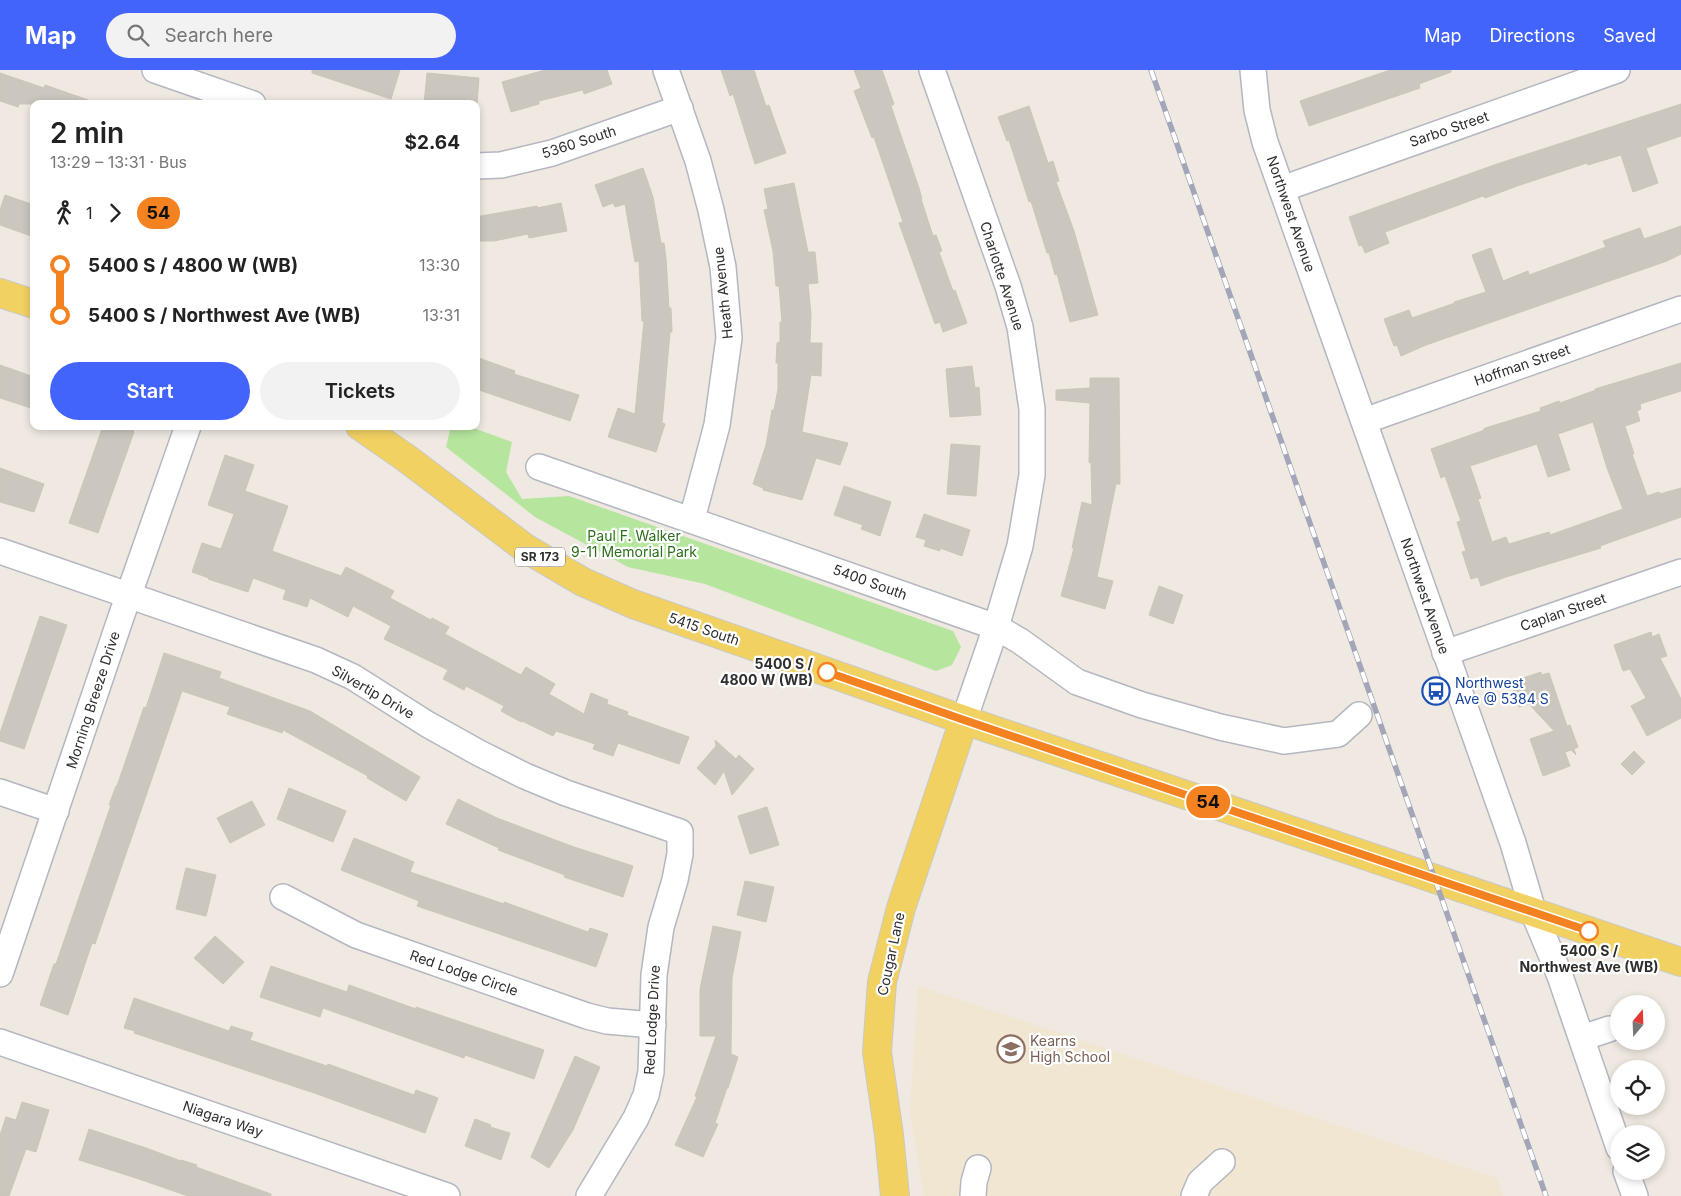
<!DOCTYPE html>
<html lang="en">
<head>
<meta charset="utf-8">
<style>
  :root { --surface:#fff; --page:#f2f2f2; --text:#222; --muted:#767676; --accent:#4264fb }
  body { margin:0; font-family:Inter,sans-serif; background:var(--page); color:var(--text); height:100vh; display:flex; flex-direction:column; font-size:19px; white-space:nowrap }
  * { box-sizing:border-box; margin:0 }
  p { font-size:16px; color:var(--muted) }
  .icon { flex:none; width:28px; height:28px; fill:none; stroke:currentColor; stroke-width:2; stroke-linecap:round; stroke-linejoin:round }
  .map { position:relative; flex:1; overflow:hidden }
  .sheet { position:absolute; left:30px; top:30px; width:450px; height:330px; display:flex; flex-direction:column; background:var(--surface); border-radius:10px; box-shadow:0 2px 8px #0003 }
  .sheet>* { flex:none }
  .badge { padding:0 10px; border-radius:16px; font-size:18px; line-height:32px }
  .needle { width:32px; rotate:19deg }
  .tools { position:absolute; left:1610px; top:925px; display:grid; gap:10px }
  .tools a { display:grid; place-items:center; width:55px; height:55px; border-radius:50%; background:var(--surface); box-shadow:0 2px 8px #0003; font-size:25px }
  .map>.badge { position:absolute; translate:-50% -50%; box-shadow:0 0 0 2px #fff }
  .legs { display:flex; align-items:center; gap:8px; height:55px; padding:0 20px; font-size:16px }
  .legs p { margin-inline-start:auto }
  .summary { display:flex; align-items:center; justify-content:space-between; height:85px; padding:0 20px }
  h1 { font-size:28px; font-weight:600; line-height:38px }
  .button { display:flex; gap:10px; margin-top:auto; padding:10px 20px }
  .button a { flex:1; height:58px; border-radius:30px; background:var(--accent); color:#fff; font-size:20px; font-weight:600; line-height:58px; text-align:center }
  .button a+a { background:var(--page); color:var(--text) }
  ul { padding:0 20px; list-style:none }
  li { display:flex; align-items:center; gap:18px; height:50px; font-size:19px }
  li i { display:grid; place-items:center; width:8px; height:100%; margin:0 6px; background:currentColor }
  li i::after { content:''; width:12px; height:12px; margin:-6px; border:4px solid; border-radius:50%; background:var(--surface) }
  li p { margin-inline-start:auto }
  li:first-child i { background:linear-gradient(#0000 50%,currentColor 0) }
  li:last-child i { background:linear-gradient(currentColor 50%,#0000 0) }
  header { display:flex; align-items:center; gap:30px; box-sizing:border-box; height:70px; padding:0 25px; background:var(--accent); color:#fff }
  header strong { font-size:24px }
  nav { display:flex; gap:28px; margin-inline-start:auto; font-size:18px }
  .search { width:350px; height:45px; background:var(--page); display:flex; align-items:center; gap:12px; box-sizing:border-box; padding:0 18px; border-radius:28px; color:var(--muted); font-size:19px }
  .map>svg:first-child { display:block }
  .education { fill:#f0e6d1 }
  .green { fill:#b6e59e }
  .building { fill:#cbc7bf; stroke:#cbc5ba; fill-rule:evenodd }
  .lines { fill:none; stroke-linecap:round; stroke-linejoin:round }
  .minor-casing { stroke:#b4b7c1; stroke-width:28 }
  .major-casing { stroke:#c9c9c9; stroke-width:30 }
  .minor { stroke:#fff; stroke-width:25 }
  .major { stroke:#f2d163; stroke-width:28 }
  .rail-casing { stroke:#a3a6b8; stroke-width:5.5 }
  .rail { stroke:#fff; stroke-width:4; stroke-dasharray:11; stroke-linecap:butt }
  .line-1-casing { stroke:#fff; stroke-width:11 }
  .line-1 { stroke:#f58220; stroke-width:8 }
  .stop-1-dot { fill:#fff; stroke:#f58220; stroke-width:2.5 }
  .labels { text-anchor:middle; stroke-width:4.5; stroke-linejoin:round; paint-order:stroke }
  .shield { fill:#fff; stroke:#6d6d6d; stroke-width:1 }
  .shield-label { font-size:12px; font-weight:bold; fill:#2e2e2e }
  .street-label { font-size:14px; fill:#2e2e2e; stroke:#fff }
  .park-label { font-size:14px; fill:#2c6e1b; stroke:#fff }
  .stop-label { font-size:14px; font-weight:bold; fill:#2e2e2e; stroke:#fff; text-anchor:end }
  .transit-label { font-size:14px; fill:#164399; stroke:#fff; text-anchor:start }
  .education-label { font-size:14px; fill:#785e54; stroke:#fff; text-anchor:start }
</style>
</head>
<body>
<header>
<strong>Map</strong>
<div class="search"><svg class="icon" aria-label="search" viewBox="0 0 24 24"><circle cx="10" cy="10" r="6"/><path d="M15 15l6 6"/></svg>Search here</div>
<nav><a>Map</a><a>Directions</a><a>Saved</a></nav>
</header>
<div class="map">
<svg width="1681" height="1126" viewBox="0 0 1681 1126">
  <rect width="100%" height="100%" fill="#efe9e1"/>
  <!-- education -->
  <polygon class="education" points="918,916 1497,1108 1503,1126 924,1126 910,1042"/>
  <!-- green -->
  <polygon class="green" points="451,356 468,356 512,372 506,402 522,429 569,426 953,561 961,577 952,595 936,601 705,514 628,497 535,447 446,377"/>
  <!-- building -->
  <g class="building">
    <polygon points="312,0 400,0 391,29 312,3"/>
    <polygon points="545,0 607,0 612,14 584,24 583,20 539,31 539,34 511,42 502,12"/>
    <polygon points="721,0 754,0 766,36 769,35 786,83 755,94 733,24 730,26"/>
    <polygon points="854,0 882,0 894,34 891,36 919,118 922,129 921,129 933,166 936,165 942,181 939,182 953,221 955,220 967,253 943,262 940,252 935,254 899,153 903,152 874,67 872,68 854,21 861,18"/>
    <polygon points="1390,0 1451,0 1451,2 1419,14 1420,18 1309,56 1300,31"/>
    <polygon points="0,3 44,18 45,15 91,31 91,34 19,34 18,37 0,31"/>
    <polygon points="427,3 479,8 477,34 424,34"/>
    <polygon points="1681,34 1681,66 1646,78 1658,113 1633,122 1621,85 1588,95 1587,93 1517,116 1485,128 1483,126 1385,162 1389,173 1365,183 1362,175 1359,176 1349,147 1497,94"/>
    <polygon points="1029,36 1048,93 1053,91 1059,111 1056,112 1074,161 1098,245 1070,252 1057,204 1055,205 1049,183 1047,183 1031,131 1029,132 1009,70 1007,71 998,47"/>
    <polygon points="643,98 653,127 661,173 664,173 666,188 669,238 671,238 672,262 670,262 662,353 665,354 656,382 608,367 618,338 635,344 644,251 642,251 639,191 635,192 625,134 615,137 613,133 603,137 595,115"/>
    <polygon points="794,113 808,182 815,182 818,213 808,214 811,244 810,273 822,273 821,306 811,305 802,362 848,373 840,395 816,388 802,430 763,420 763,418 753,414 766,375 772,340 774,340 778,319 778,293 776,293 777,273 780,272 780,252 782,252 779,216 776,216 773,181 764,140 768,139 764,119"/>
    <polygon points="5,125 34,135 34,167 0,155 0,140"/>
    <polygon points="561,133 567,161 529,168 528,164 494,171 476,171 476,147 537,136 537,138"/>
    <polygon points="1681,156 1681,184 1667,191 1426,275 1401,286 1397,275 1394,276 1384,249 1409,240 1412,248 1455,233 1454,232 1486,222 1472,185 1491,178 1503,211 1528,201 1529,205 1606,177 1603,171 1640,158 1644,169"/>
    <polygon points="476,287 515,301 514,304 579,325 570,351 476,319"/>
    <path d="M1681,293V321L1640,334L1641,339L1637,341L1640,351L1625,356L1634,384H1632L1647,426L1659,422L1660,424L1681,418V447L1600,476L1601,478L1506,507L1481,516L1478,507L1471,509L1462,482L1466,481L1457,452L1461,451L1445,406L1441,408L1431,379L1482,361L1485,358L1541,341L1540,338L1559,331L1560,333L1596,320L1595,319ZM1593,352L1607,398L1623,439L1550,465L1549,462L1509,474L1506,467L1492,472L1478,429L1481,428L1470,396L1537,374L1548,407L1570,400L1558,364Z"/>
    <polygon points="0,295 34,307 34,339 0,328"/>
    <polygon points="972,296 975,318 979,317 981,345 950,347 946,299"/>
    <polygon points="1090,308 1119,308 1120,414 1116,414 1097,507 1113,511 1105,539 1061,526 1074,478 1072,478 1082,432 1092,435 1091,392 1089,393 1090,333 1056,330 1056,320 1090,318"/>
    <polygon points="103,356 135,356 133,362 134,362 98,463 69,453"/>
    <polygon points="951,374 980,376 976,426 947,424"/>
    <polygon points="225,385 254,395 245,421 288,436 272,481 341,506 346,497 394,521 390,528 431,550 432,548 449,557 445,564 521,605 526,597 555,614 549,624 584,644 591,623 608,630 607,634 628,642 627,645 689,667 679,694 618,673 613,686 593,679 595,674 556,661 553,666 522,651 521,652 501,641 504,636 466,616 464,620 443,609 448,600 384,569 391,556 353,536 348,547 310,528 307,537 283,529 286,520 253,508 248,522 208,509 209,508 192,502 202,473 221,479 234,444 208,435"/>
    <polygon points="0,398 44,414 34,442 0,432"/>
    <polygon points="844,416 891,432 880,466 861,459 863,455 834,445"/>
    <polygon points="924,444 970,460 962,486 940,478 940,481 924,476 926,470 916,467"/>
    <polygon points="1159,516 1183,525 1173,554 1149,545"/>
    <polygon points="40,546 67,555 24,679 0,671 0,663"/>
    <polygon points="1651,562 1652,567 1659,564 1667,586 1660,588 1681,629 1681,648 1647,666 1631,636 1646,628 1630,599 1623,601 1614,575"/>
    <polygon points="164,583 221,602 219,608 310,641 420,707 406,731 367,708 368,706 283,660 282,663 227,644 230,637 182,621 95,874 92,873 68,945 40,935 54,894 56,894 111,735 109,735 116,716 117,716 144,637 146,638"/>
    <polygon points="1541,602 1541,605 1549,603 1567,656 1570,655 1578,677 1574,679 1576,685 1571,680 1565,682 1570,696 1543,706 1530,669 1554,661 1529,634 1519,637 1511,612"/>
    <polygon points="715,670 736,689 739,685 754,699 732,725 724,701 715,715 697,698 716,676"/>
    <polygon points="1634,681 1645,692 1632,705 1621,694"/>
    <polygon points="289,718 346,741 333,772 277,749"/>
    <polygon points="458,729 497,748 574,777 633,796 623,827 564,807 565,805 498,780 499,778 446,754"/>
    <polygon points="252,731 265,755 230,773 217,748"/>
    <polygon points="767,737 779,775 750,784 738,746"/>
    <polygon points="354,768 414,792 410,802 504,834 504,832 588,862 590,858 608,864 596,897 417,836 419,831 341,800"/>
    <polygon points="186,798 216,805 206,846 176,839"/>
    <polygon points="745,811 774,817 766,852 737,845"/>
    <polygon points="713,856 741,862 732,908 731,984 738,987 728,1018 727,1018 715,1053 718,1054 703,1087 675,1075 697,1027 695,1026 716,966 700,966 700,919"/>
    <polygon points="215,866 244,892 223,914 194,888"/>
    <polygon points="271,896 347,922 349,915 416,939 416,937 544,980 534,1009 465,985 464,988 323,938 320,947 260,927"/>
    <polygon points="134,928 229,961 231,956 253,963 250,970 327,996 328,994 414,1025 416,1020 438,1028 425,1063 317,1024 134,963 135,961 124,958"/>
    <polygon points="575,986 600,997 573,1060 549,1098 531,1087"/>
    <polygon points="22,1032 49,1040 36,1082 26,1079 9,1126 0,1126 0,1065 6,1047 16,1050"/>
    <polygon points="475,1049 491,1055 490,1057 510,1063 501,1090 465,1076"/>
    <polygon points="89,1059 146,1078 181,1091 181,1090 197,1095 196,1097 271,1124 271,1126 188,1126 136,1108 79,1090"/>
  </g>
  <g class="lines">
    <!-- minor casing -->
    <g class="minor-casing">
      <g id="minor">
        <polyline points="155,0 253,34"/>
        <polyline points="666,0 698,91 711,140 723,197 729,268 717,355 692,449"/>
        <polyline points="932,0 1008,216 1020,257 1032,339 1032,405 1020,476 996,557 964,650"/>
        <polyline points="1253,0 1257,40 1265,72 1513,773 1533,841 1560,906 1619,1078"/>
        <polyline points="476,96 501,95 552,83 680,38"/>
        <polyline points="1282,119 1617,0"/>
        <polyline points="1364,351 1681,239"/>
        <polyline points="539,397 996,557 1020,571 1077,612 1142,635 1220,657 1284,671 1338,664 1359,645"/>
        <polyline points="0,481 316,590 353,607 427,654 479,683 525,706 566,723 680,762 680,784 675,810 661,857 654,905 651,1002 646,1025 636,1048 589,1126"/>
        <polyline points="1445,583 1681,502"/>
        <polyline points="0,722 56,741"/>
        <polyline points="283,827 356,865 587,946 607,951 653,955"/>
        <polyline points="0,904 121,547 188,356"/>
        <polyline points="1582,968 1609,959"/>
        <polyline points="0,972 447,1126"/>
        <polyline points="1626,1101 1635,1126"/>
        <polyline points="973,1126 974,1112 978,1098"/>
        <polyline points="1194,1126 1200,1112 1222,1092"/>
      </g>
    </g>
    <!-- major casing -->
    <g class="major-casing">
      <g id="major">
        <polyline points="0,223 34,234"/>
        <polyline points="360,356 406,388 525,478 583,512 633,534 964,650 1681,892"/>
        <polyline points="895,1126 889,1065 877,982 882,912 901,838 964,650"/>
      </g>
    </g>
    <!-- minor -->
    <use href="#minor" class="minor"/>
    <!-- major -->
    <use href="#major" class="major"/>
    <!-- rail casing -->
    <g class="rail-casing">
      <polyline id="rail" points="1151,0 1546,1126"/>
    </g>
    <!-- rail -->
    <use href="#rail" class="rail"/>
  </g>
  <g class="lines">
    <!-- line-1 casing -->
    <g class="line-1-casing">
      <polyline id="line-1" points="827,602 964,650 1589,861"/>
    </g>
    <!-- line-1 -->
    <use href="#line-1" class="line-1"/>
  </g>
  <!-- icons -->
  <defs>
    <g id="bus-ring" transform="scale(1.4375)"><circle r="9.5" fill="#fff" stroke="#1a4fb4" stroke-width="1.5"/><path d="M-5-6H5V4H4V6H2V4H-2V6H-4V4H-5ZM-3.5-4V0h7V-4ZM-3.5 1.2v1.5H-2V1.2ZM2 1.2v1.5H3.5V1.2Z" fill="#1a4fb4"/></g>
    <g id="school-ring" transform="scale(1.4375)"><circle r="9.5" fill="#fff" stroke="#8d6e63" stroke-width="1.5"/><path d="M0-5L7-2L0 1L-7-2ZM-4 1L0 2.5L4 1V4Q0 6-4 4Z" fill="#8d6e63"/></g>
  </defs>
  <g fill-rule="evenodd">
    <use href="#bus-ring" x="1436" y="621"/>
    <use href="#school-ring" x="1011" y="979"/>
  </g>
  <!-- markers -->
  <g class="stop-1-dot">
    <circle cx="827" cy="602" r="9"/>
    <circle cx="1589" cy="861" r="9"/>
  </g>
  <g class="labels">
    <!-- shield labels -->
    <rect class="shield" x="515" y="477.5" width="50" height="19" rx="4"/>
    <g class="shield-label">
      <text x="540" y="491">SR 173</text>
    </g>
    <!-- street labels -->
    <g class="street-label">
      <text transform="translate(1449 59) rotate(-19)" y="5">Sarbo Street</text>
      <text transform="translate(579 72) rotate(-18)" y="5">5360 South</text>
      <text transform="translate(1291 144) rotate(71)" y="5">Northwest Avenue</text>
      <text transform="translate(1002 206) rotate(72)" y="5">Charlotte Avenue</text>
      <text transform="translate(723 223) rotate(-96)" y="5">Heath Avenue</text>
      <text transform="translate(1522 295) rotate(-19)" y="5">Hoffman Street</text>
      <text transform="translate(870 512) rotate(20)" y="5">5400 South</text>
      <text transform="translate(1425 526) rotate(71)" y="5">Northwest Avenue</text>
      <text transform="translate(1563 542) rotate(-19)" y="5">Caplan Street</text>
      <text transform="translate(704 559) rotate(19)" y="5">5415 South</text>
      <text transform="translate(373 622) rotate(30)" y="5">Silvertip Drive</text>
      <text transform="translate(93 630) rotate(-72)" y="5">Morning Breeze Drive</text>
      <text transform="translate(891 884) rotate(-78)" y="5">Cougar Lane</text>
      <text transform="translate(464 903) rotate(19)" y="5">Red Lodge Circle</text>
      <text transform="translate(652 950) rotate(-87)" y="5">Red Lodge Drive</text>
      <text transform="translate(223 1049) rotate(19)" y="5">Niagara Way</text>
    </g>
    <!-- park labels -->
    <g class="park-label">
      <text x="634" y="471">Paul F. Walker<tspan x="634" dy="16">9-11 Memorial Park</tspan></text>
    </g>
    <!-- stop labels -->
    <g class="stop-label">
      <text x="813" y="599">5400 S /<tspan x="813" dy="16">4800 W (WB)</tspan></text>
      <text x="1589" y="886" text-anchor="middle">5400 S /<tspan x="1589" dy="16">Northwest Ave (WB)</tspan></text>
    </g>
    <!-- transit labels -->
    <g class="transit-label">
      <text x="1455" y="618">Northwest<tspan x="1455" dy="16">Ave @ 5384 S</tspan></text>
    </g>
    <!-- education labels -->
    <g class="education-label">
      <text x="1030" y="976">Kearns<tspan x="1030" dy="16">High School</tspan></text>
    </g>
  </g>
</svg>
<div class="tools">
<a><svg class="needle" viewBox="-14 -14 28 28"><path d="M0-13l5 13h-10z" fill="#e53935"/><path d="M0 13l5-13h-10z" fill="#767676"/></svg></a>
<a><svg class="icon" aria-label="locate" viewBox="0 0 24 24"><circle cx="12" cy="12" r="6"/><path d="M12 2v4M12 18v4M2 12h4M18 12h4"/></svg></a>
<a><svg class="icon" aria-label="layers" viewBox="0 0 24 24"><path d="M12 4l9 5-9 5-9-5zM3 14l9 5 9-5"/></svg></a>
</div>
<b class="badge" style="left:1208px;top:732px;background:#f58220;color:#111">54</b>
<section class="sheet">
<div class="summary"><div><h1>2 min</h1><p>13:29 – 13:31 · Bus</p></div><b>$2.64</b></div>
<div class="legs"><svg class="icon" aria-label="walk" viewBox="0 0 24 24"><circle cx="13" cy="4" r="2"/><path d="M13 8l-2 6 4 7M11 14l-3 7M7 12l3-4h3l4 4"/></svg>1<svg class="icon" aria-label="forward" viewBox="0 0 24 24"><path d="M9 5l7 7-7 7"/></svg><b class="badge" style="background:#f58220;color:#111">54</b></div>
<ul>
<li><i style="color:#f58220"></i><b>5400 S / 4800 W (WB)</b><p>13:30</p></li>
<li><i style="color:#f58220"></i><b>5400 S / Northwest Ave (WB)</b><p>13:31</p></li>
</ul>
<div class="button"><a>Start</a><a>Tickets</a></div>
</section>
</div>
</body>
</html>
